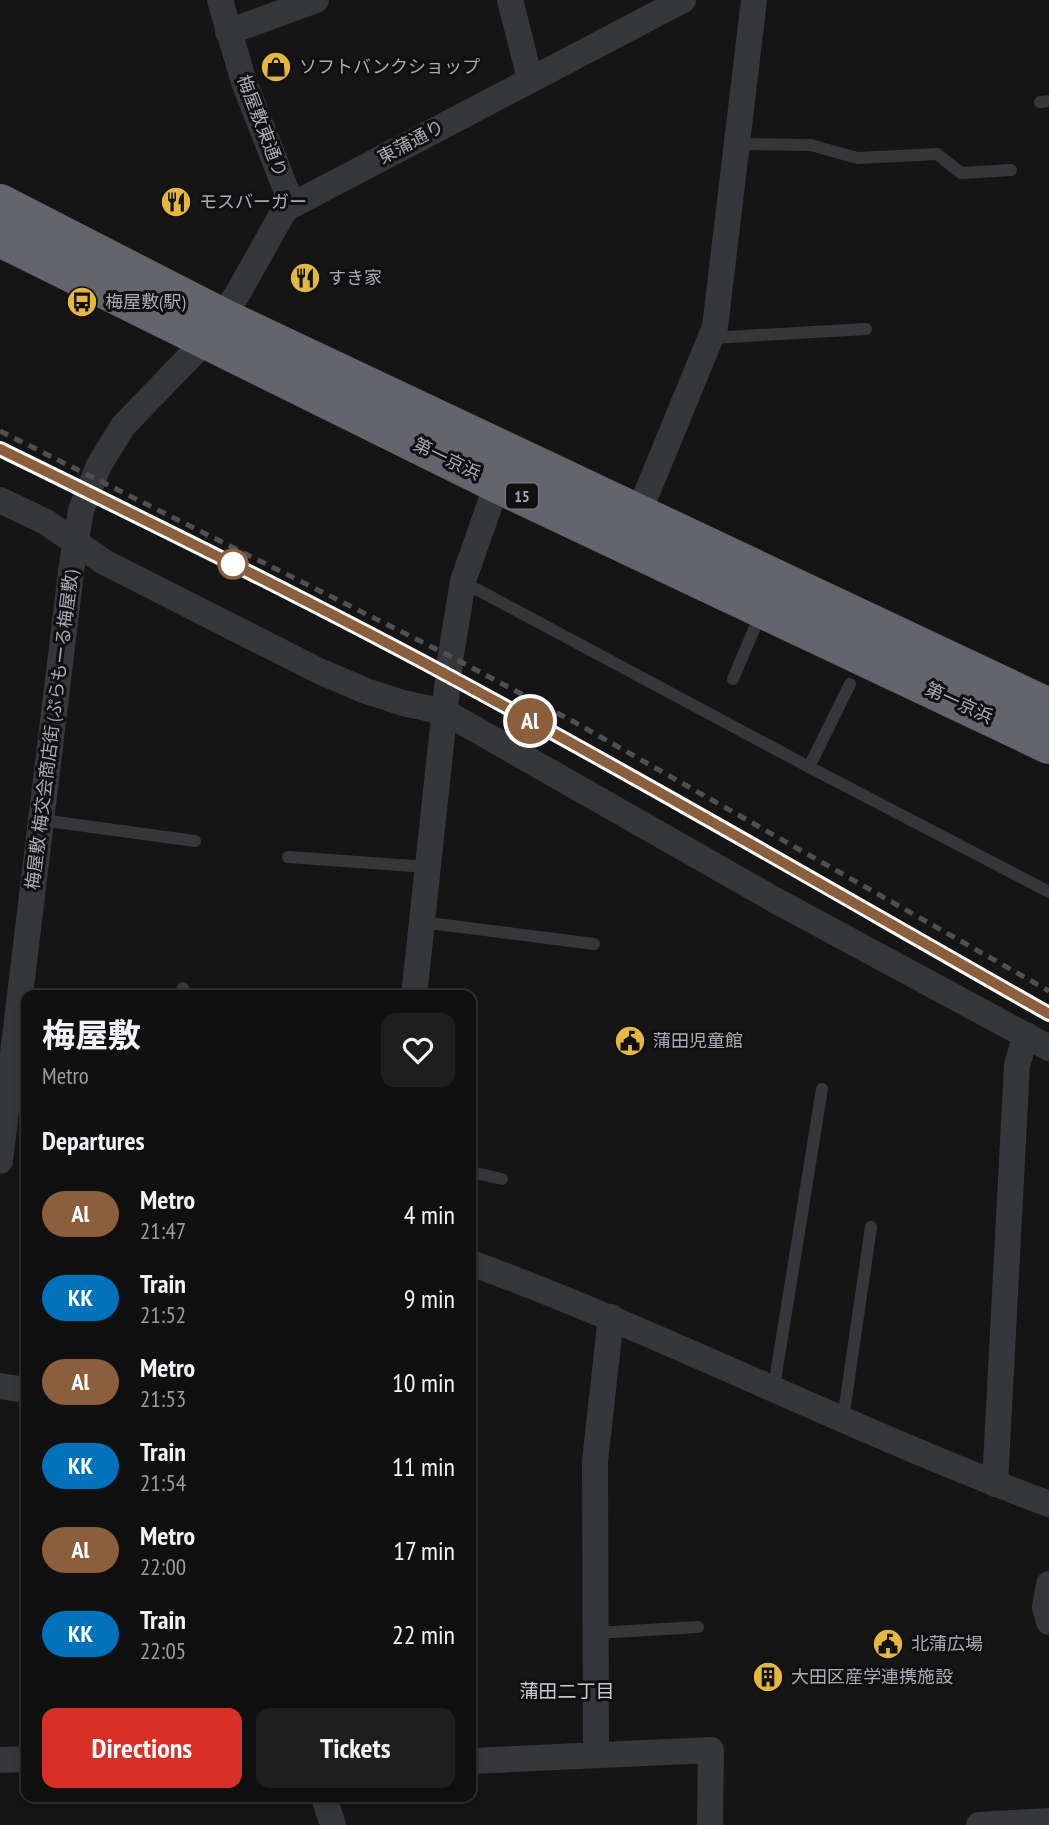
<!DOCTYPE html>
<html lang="en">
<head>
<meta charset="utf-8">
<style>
  :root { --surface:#101010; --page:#1e1e1e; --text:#f1f3f6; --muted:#9c9d9f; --line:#303030; --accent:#d93025 }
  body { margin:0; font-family:"PT Sans Narrow","Noto Sans JP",sans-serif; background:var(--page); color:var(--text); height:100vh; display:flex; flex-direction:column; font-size:26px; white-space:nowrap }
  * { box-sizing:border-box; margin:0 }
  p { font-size:23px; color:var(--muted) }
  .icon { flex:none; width:38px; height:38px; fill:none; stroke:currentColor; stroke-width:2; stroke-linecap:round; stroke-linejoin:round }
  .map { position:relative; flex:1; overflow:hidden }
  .drawer { position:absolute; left:21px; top:990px; width:455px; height:812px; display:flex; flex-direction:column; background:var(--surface); border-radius:14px; box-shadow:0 4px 10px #0003,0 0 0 2px var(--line) }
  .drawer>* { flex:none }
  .badge { padding:0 14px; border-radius:23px; font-size:24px; line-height:46px }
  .map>.badge { position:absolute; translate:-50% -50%; box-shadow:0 0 0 4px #fff }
  h2 { padding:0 21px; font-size:26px; line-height:63px }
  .round { display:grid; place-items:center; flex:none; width:74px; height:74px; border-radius:14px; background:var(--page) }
  .summary { display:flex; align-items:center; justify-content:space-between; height:119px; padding:0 21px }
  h1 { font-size:33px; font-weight:700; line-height:52px }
  .button { display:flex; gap:14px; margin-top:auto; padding:14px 21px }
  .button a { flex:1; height:80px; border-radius:14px; background:var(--accent); color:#fff; font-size:28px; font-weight:700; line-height:80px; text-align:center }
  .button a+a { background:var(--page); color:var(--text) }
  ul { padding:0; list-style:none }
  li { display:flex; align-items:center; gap:21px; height:84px; padding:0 21px }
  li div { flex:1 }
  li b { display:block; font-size:26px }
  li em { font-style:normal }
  li .badge { min-width:77px; font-weight:700; text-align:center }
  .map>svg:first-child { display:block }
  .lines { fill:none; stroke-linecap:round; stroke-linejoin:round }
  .lane { stroke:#36373b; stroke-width:12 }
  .street { stroke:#36373b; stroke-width:26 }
  .highway { stroke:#63646c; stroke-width:38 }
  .rail { stroke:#4f5056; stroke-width:5; stroke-dasharray:9 7; stroke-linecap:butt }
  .line-casing { stroke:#fff; stroke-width:16 }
  .line { stroke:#8b5e3c; stroke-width:10 }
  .stop-dot { fill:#fff; stroke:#8b5e3c; stroke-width:3.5 }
  .labels { text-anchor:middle; stroke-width:6; stroke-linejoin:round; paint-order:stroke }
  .shield { fill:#101011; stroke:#7a7c84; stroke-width:2 }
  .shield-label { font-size:16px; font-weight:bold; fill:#a8abb6 }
  .poi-label { font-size:18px; fill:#a8abb6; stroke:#101011; text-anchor:start }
  .street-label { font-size:18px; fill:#a8abb6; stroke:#101011 }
  .neighbourhood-label { font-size:19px; fill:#c8cad2; stroke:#101011 }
</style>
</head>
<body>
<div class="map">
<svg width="1049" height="1825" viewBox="0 0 1049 1825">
  <rect width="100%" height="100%" fill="#151516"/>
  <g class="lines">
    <!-- lane -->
    <g class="lane">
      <polyline points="1040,102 1049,101"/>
      <polyline points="737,144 811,145 857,158 937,154 961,173 1011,170"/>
      <polyline points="710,338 866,329"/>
      <polyline points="463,582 809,767 1049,892"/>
      <polyline points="733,679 761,613"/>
      <polyline points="809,767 850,684"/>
      <polyline points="41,820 195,841"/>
      <polyline points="288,857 427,867"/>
      <polyline points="421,922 594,944"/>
      <polyline points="181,996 183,988"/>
      <polyline points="471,1172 502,1179"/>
      <polyline points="774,1387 822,1089"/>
      <polyline points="843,1419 871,1227"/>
      <polyline points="596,1633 698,1627"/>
    </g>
    <!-- street -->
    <g class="street">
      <polyline points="220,0 244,82 292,205"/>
      <polyline points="510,0 530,79"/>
      <polyline points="228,32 316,0"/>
      <polyline points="0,500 46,522 104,562 319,671 366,691 403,703 445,712 773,899 1049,1048"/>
      <polyline points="639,512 715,327 754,0"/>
      <polyline points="414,996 450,661 463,581 497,484"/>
      <polyline points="0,1161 72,564 81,510 99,465 123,426 205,341 238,293 285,209 683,0"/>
      <path d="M471,1263C667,1335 853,1431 1049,1504"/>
      <polyline points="0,1386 26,1390"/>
      <polyline points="995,1484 1017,1065 1026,1035"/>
      <polyline points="1049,1584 1045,1607 1049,1622"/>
      <polyline points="596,1755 595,1461 611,1317"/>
      <polyline points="0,1760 26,1759"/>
      <polyline points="471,1761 711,1750 710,1825"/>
      <polyline points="324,1797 333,1825"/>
      <polyline points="979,1825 1049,1821"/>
    </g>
    <!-- highway -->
    <g class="highway">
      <polyline points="0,203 222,317 1049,707"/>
      <polyline points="0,238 497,484 1049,745"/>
    </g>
    <!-- rail -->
    <g class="rail">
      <polyline points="0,431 446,654 576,723 1049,991"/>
      <path d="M0,449C147,521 294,593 438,670C644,781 845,899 1049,1014"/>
    </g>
  </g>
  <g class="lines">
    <!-- line casing -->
    <g class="line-casing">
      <path id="line" d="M0,449C147,521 294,593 438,670C644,781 846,899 1049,1014"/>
    </g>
    <!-- line -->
    <use href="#line" class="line"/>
  </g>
  <!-- icons -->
  <defs>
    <g id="shop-disc" transform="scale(1.575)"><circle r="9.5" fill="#e4b73f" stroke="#101011"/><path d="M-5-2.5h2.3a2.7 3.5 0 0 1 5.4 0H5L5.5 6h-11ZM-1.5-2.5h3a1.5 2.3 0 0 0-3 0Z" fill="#111"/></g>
    <g id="restaurant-disc" transform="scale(1.575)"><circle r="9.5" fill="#e4b73f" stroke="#101011"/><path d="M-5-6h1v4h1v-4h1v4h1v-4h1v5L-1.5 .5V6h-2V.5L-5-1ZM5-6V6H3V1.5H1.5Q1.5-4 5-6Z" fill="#111"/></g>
    <g id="bus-disc" transform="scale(1.575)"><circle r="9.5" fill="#e4b73f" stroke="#101011"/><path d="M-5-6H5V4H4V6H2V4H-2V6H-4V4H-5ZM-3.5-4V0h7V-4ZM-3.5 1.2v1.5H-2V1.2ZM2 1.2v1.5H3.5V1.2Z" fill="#111"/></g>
    <g id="civic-disc" transform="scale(1.575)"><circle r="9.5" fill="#e4b73f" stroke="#101011"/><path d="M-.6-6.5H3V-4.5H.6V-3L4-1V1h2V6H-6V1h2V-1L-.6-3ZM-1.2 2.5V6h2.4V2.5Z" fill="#111"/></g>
    <g id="building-disc" transform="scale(1.575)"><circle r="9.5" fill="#e4b73f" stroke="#101011"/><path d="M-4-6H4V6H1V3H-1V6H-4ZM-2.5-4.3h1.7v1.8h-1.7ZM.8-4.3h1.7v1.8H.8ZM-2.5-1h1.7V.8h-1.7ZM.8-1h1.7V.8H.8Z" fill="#111"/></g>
  </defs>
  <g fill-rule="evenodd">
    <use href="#shop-disc" x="276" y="67"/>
    <use href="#restaurant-disc" x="176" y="202"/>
    <use href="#restaurant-disc" x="305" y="278"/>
    <use href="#bus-disc" x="82" y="302"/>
    <use href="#civic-disc" x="630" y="1041"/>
    <use href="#civic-disc" x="888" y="1644"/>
    <use href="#building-disc" x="768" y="1677"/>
  </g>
  <!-- markers -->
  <circle class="stop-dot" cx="233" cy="564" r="14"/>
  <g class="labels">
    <!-- shield labels -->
    <rect class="shield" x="506" y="483.5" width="32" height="25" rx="5"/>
    <g class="shield-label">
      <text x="522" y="502">15</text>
    </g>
    <!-- poi labels -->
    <g class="poi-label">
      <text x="299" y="73">ソフトバンクショップ</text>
      <text x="199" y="208">モスバーガー</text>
      <text x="328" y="284">すき家</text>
      <text x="105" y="308">梅屋敷(駅)</text>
      <text x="653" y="1047">蒲田児童館</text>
      <text x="911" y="1650">北蒲広場</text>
      <text x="791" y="1683">大田区産学連携施設</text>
    </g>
    <!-- street labels -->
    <g class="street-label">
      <text transform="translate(262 126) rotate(69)" y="6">梅屋敷東通り</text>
      <text transform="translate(411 142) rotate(-28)" y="6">東蒲通り</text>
      <text transform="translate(447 459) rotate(26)" y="6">第一京浜</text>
      <text transform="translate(959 703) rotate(25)" y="6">第一京浜</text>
      <text transform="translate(52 730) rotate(-83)" y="6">梅屋敷 梅交会商店街 (ぷらもーる梅屋敷)</text>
    </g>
    <!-- neighbourhood labels -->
    <g class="neighbourhood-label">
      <text x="567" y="1698">蒲田二丁目</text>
    </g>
  </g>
</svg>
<b class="badge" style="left:530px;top:721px;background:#8b5e3c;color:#fff">Al</b>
<section class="drawer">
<div class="summary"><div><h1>梅屋敷</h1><p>Metro</p></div><a class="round"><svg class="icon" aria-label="heart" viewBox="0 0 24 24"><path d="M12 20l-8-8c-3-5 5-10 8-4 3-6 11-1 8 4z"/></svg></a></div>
<h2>Departures</h2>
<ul>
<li><span class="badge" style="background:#8b5e3c;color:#fff">Al</span><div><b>Metro</b><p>21:47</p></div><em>4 min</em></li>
<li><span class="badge" style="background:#0072bc;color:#fff">KK</span><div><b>Train</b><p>21:52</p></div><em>9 min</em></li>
<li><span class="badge" style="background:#8b5e3c;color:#fff">Al</span><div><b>Metro</b><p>21:53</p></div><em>10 min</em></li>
<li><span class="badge" style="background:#0072bc;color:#fff">KK</span><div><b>Train</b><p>21:54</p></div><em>11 min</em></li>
<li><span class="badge" style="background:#8b5e3c;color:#fff">Al</span><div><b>Metro</b><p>22:00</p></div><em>17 min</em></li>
<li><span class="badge" style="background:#0072bc;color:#fff">KK</span><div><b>Train</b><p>22:05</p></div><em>22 min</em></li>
</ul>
<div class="button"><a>Directions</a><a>Tickets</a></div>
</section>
</div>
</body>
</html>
